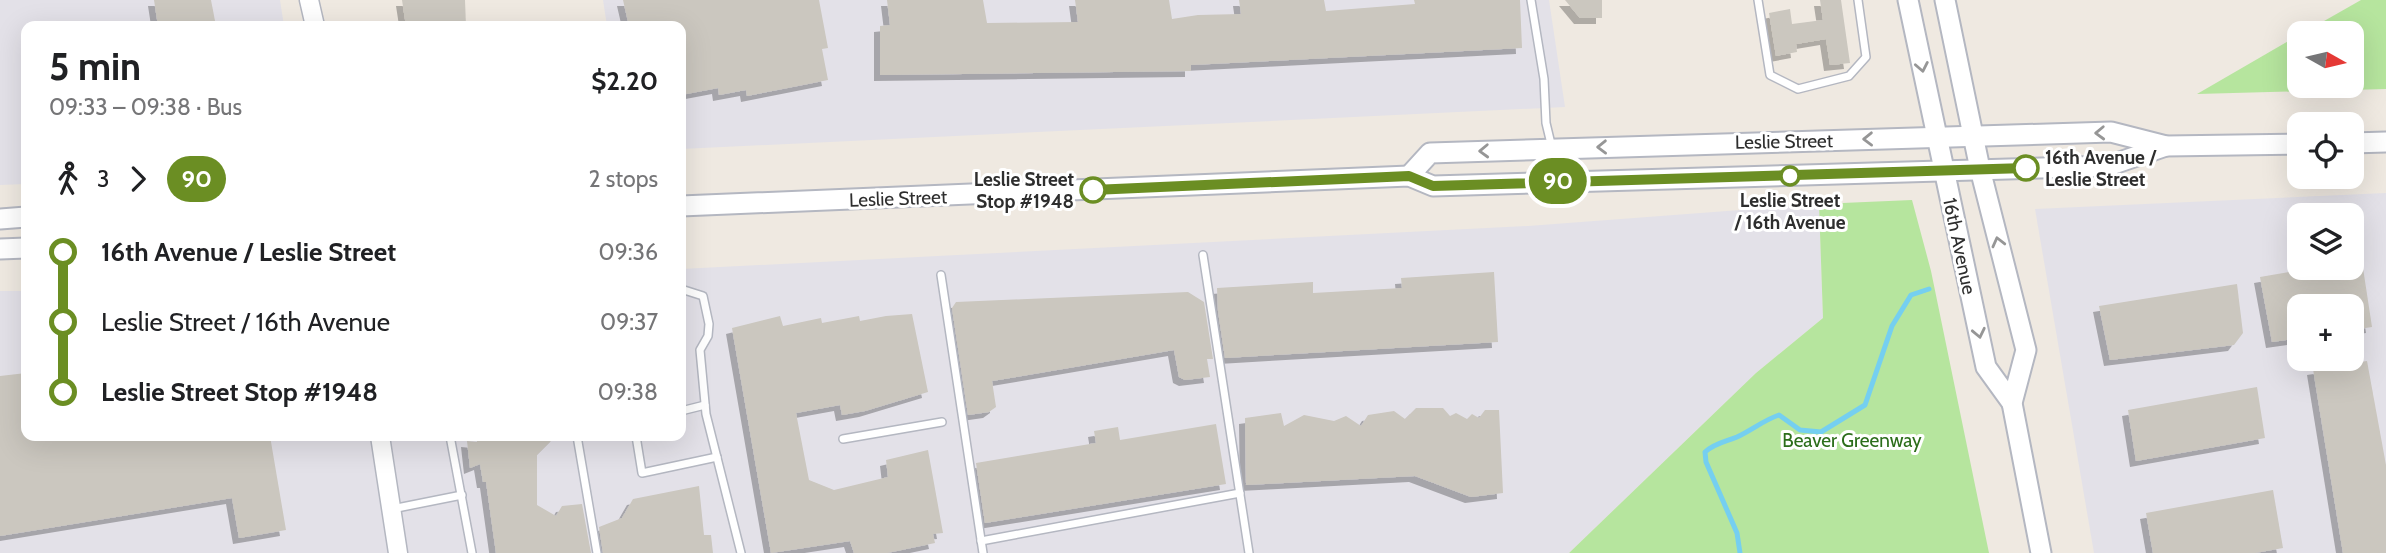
<!DOCTYPE html>
<html lang="en">
<head>
<meta charset="utf-8">
<style>
  :root { --surface:#fff; --page:#f2f2f2; --text:#202124; --muted:#757577 }
  body { margin:0; font-family:Cabin,sans-serif; background:var(--page); color:var(--text); height:100vh; display:flex; flex-direction:column; font-size:26px; white-space:nowrap }
  * { box-sizing:border-box; margin:0 }
  p { font-size:23px; color:var(--muted) }
  .icon { flex:none; width:38px; height:38px; fill:none; stroke:currentColor; stroke-width:2; stroke-linecap:round; stroke-linejoin:round }
  .map { position:relative; flex:1; overflow:hidden }
  .panel { position:absolute; left:21px; top:21px; width:665px; height:420px; display:flex; flex-direction:column; background:var(--surface); border-radius:14px; box-shadow:0 7px 28px #0002 }
  .panel>* { flex:none }
  .badge { padding:0 14px; border-radius:23px; font-size:24px; line-height:46px }
  .needle { width:46px; rotate:98deg }
  .controls { position:absolute; left:2287px; top:21px; display:grid; gap:14px }
  .controls a { display:grid; place-items:center; width:77px; height:77px; border-radius:14px; background:var(--surface); box-shadow:0 7px 28px #0002; font-size:35px }
  .map>.badge { position:absolute; translate:-50% -50%; box-shadow:0 0 0 4px #fff }
  .legs { display:flex; align-items:center; gap:10px; height:77px; padding:0 28px; font-size:23px }
  .legs p { margin-inline-start:auto }
  .overview { display:flex; align-items:center; justify-content:space-between; height:119px; padding:0 28px }
  h1 { font-size:38px; font-weight:700; line-height:52px }
  ul { padding:0 28px; list-style:none }
  li { display:flex; align-items:center; gap:24px; height:70px; font-size:26px }
  li i { display:grid; place-items:center; width:10px; height:100%; margin:0 9px; background:currentColor }
  li i::after { content:''; width:18px; height:18px; margin:-9px; border:5px solid; border-radius:50%; background:var(--surface) }
  li p { margin-inline-start:auto }
  li:first-child i { background:linear-gradient(#0000 50%,currentColor 0) }
  li:last-child i { background:linear-gradient(currentColor 50%,#0000 0) }
  .map>svg:first-child { display:block }
  .industrial { fill:#e3e1e8; fill-rule:evenodd }
  .green { fill:#b6e59e }
  .lines { fill:none; stroke-linecap:round; stroke-linejoin:round }
  .stream { stroke:#75cff0; stroke-width:5 }
  .building { fill:#cbc7bf; filter:url(#shadow) }
  .service-casing { stroke:#b4b7c1; stroke-width:10 }
  .tertiary-casing { stroke:#b4b7c1; stroke-width:21 }
  .secondary-casing { stroke:#b4b7c1; stroke-width:23 }
  .service { stroke:#fff; stroke-width:7 }
  .tertiary { stroke:#fff; stroke-width:18 }
  .secondary { stroke:#fff; stroke-width:19 }
  .oneway { stroke:#969696 }
  .line-1-casing { stroke:#fff; stroke-width:16 }
  .line-1 { stroke:#6b8e23; stroke-width:10 }
  .stop-1-dot { fill:#fff; stroke:#6b8e23; stroke-width:3.5 }
  .labels { text-anchor:middle; stroke-width:6; stroke-linejoin:round; paint-order:stroke }
  .street-label { font-size:19px; fill:#2e2e2e; stroke:#fff }
  .stop-label { font-size:19px; font-weight:bold; fill:#2e2e2e; stroke:#fff; text-anchor:start }
  .park-label { font-size:19px; fill:#2c6e1b; stroke:#fff }
</style>
</head>
<body>
<div class="map">
<svg width="2386" height="553" viewBox="0 0 2386 553">
  <defs>
    <filter id="shadow"><feDropShadow dx="-6" dy="6" stdDeviation="0" flood-color="#0004"/></filter>
  </defs>
  <rect width="100%" height="100%" fill="#efe9e1"/>
  <!-- industrial -->
  <g class="industrial">
    <polygon points="0,0 280,0 284,26 26,26 26,184 0,185"/>
    <polygon points="603,0 1549,0 1565,107 681,149 681,26 607,26"/>
    <path d="M2386,193V553H2094L2035,209ZM2300,215H2352V268H2300ZM2300,306H2352V359H2300Z"/>
    <polygon points="1819,204 1823,318 1756,373 1569,553 0,553 0,291 26,291 26,436 681,436 681,269 1528,226"/>
  </g>
  <!-- green -->
  <g class="green">
    <polygon points="2361,0 2386,0 2386,89 2197,94 2299,35 2300,86 2352,86 2352,33 2303,33"/>
    <polygon points="1912,200 1931,271 1989,553 1569,553 1756,373 1823,318 1819,204"/>
  </g>
  <g class="lines">
    <!-- stream -->
    <path class="stream" d="M1740,553L1737,533L1706,462L1705,452C1715,443 1725,442 1737,437C1752,430 1764,420 1779,415L1800,430L1821,432L1865,405L1892,326L1911,295L1929,289"/>
  </g>
  <!-- building -->
  <g class="building">
    <polygon points="154,0 211,0 216,26 158,26"/>
    <polygon points="402,0 465,0 466,26 406,26"/>
    <polygon points="623,0 819,0 828,48 822,49 828,80 747,96 746,90 719,95 718,88 681,95 681,26 629,26"/>
    <polygon points="887,0 983,0 987,23 1078,22 1075,0 1169,0 1172,19 1198,15 1241,14 1239,0 1324,0 1326,11 1415,4 1414,0 1520,0 1522,48 1191,65 1191,71 880,75 880,26 890,25"/>
    <polygon points="1565,0 1602,0 1602,18 1580,18"/>
    <polygon points="1820,0 1841,0 1850,63 1830,65 1826,39 1796,44 1797,52 1776,56 1769,13 1790,9 1792,24 1823,20"/>
    <polygon points="2312,268 2363,268 2372,327 2352,330 2352,306 2300,306 2300,338 2272,342 2260,277"/>
    <polygon points="1494,272 1498,342 1225,358 1218,311 1217,288 1313,282 1313,293 1402,288 1401,278"/>
    <polygon points="2237,284 2243,333 2234,345 2110,360 2099,306"/>
    <polygon points="1188,292 1204,302 1213,359 1207,359 1210,377 1185,380 1179,377 1174,350 992,381 996,407 989,412 968,415 952,308 956,302"/>
    <polygon points="912,314 928,392 865,411 842,415 840,405 796,413 809,480 834,490 888,477 886,460 928,450 943,533 933,534 935,543 887,553 854,553 850,541 771,553 732,328 780,316 783,326 821,318 822,323 859,316 860,321 886,316"/>
    <polygon points="2367,361 2386,465 2386,553 2343,553 2313,369"/>
    <polygon points="26,373 26,436 270,436 286,530 239,538 232,498 0,536 0,376"/>
    <polygon points="2257,387 2265,438 2136,461 2128,410"/>
    <polygon points="1416,408 1443,408 1450,416 1456,413 1467,419 1472,414 1479,418 1485,410 1499,410 1503,493 1471,497 1415,476 1246,485 1245,418 1281,413 1284,426 1304,415 1334,421 1346,416 1361,426 1368,415 1394,411 1405,419"/>
    <polygon points="1216,424 1226,484 985,523 976,463 1096,443 1094,431 1118,427 1120,440"/>
    <polygon points="476,436 556,436 537,455 537,505 556,516 562,506 582,504 591,553 496,553 486,482 483,482 480,464 470,468 467,441 477,442"/>
    <polygon points="699,486 704,535 711,535 713,553 603,553 599,527 622,518 633,499"/>
    <polygon points="2273,490 2283,548 2255,553 2153,553 2146,513"/>
  </g>
  <g class="lines">
    <!-- service casing -->
    <g class="service-casing">
      <g id="service">
        <polyline points="1531,0 1544,79 1546,123 1552,148"/>
        <polyline points="1758,0 1770,75 1798,89 1849,76 1866,57 1858,0"/>
        <polyline points="1203,255 1249,553"/>
        <polyline points="941,275 983,553"/>
        <polyline points="681,289 703,296 709,324 708,336 700,350 706,414 741,553"/>
        <polyline points="681,411 705,405"/>
        <polyline points="450,436 472,553"/>
        <polyline points="577,436 597,553"/>
        <polyline points="636,436 642,473 717,457"/>
        <polyline points="843,439 942,422"/>
        <polyline points="392,509 462,495"/>
        <polyline points="981,541 1240,493"/>
      </g>
    </g>
    <!-- tertiary casing -->
    <g class="tertiary-casing">
      <g id="tertiary">
        <polyline points="309,0 315,26"/>
        <polyline points="380,436 398,553"/>
      </g>
    </g>
    <!-- secondary casing -->
    <g class="secondary-casing">
      <g id="secondary">
        <polyline points="1908,0 1986,367 2012,403"/>
        <polyline points="1945,0 1980,169 2026,350 2012,403 2041,553"/>
        <polyline points="2352,143 2386,142"/>
        <polyline points="1409,176 1430,153 2111,132 2166,146 2300,144"/>
        <polyline points="681,206 1409,176 1433,186 2108,166 2166,146"/>
        <polyline points="0,219 26,217"/>
        <polyline points="0,249 26,248"/>
      </g>
    </g>
    <!-- service -->
    <use href="#service" class="service"/>
    <!-- tertiary -->
    <use href="#tertiary" class="tertiary"/>
    <!-- secondary -->
    <use href="#secondary" class="secondary"/>
  </g>
  <!-- one-way arrows -->
  <defs><path id="oneway-chevron" d="M-2-3.5L2.5 0L-2 3.5" fill="none" stroke-width="1.6" stroke-linecap="round" stroke-linejoin="round" transform="scale(1.75)"/></defs>
  <g class="oneway">
    <use href="#oneway-chevron" transform="translate(1922 67) rotate(79)"/>
    <use href="#oneway-chevron" transform="translate(2100 133) rotate(178)"/>
    <use href="#oneway-chevron" transform="translate(1868 139) rotate(179)"/>
    <use href="#oneway-chevron" transform="translate(1602 147) rotate(179)"/>
    <use href="#oneway-chevron" transform="translate(1484 151) rotate(178)"/>
    <use href="#oneway-chevron" transform="translate(1998 242) rotate(-104)"/>
    <use href="#oneway-chevron" transform="translate(1979 333) rotate(78)"/>
  </g>
  <g class="lines">
    <!-- line-1 casing -->
    <g class="line-1-casing">
      <polyline id="line-1" points="1093,190 1409,176 1433,186 2026,168"/>
    </g>
    <!-- line-1 -->
    <use href="#line-1" class="line-1"/>
  </g>
  <!-- markers -->
  <g class="stop-1-dot">
    <circle cx="2026" cy="168" r="12"/>
    <circle cx="1790" cy="176" r="9"/>
    <circle cx="1093" cy="190" r="12"/>
  </g>
  <g class="labels">
    <!-- street labels -->
    <g class="street-label">
      <text transform="translate(1784 141) rotate(-1)" y="7">Leslie Street</text>
      <text transform="translate(898 198) rotate(-2)" y="7">Leslie Street</text>
      <text transform="translate(1960 246) rotate(78)" y="7">16th Avenue</text>
    </g>
    <!-- stop labels -->
    <g class="stop-label">
      <text x="2045" y="164">16th Avenue /<tspan x="2045" dy="22">Leslie Street</tspan></text>
      <text x="1074" y="186" text-anchor="end">Leslie Street<tspan x="1074" dy="22">Stop #1948</tspan></text>
      <text x="1790" y="207" text-anchor="middle">Leslie Street<tspan x="1790" dy="22">/ 16th Avenue</tspan></text>
    </g>
    <!-- park labels -->
    <g class="park-label">
      <text x="1852" y="447">Beaver Greenway</text>
    </g>
  </g>
</svg>
<div class="controls">
<a><svg class="needle" viewBox="-14 -14 28 28"><path d="M0-13l5 13h-10z" fill="#e53935"/><path d="M0 13l5-13h-10z" fill="#757577"/></svg></a>
<a><svg class="icon" aria-label="locate" viewBox="0 0 24 24"><circle cx="12" cy="12" r="6"/><path d="M12 2v4M12 18v4M2 12h4M18 12h4"/></svg></a>
<a><svg class="icon" aria-label="layers" viewBox="0 0 24 24"><path d="M12 4l9 5-9 5-9-5zM3 14l9 5 9-5"/></svg></a>
<a>+</a>
</div>
<b class="badge" style="left:1558px;top:181px;background:#6b8e23;color:#fff">90</b>
<section class="panel">
<div class="overview"><div><h1>5 min</h1><p>09:33 – 09:38 · Bus</p></div><b>$2.20</b></div>
<div class="legs"><svg class="icon" aria-label="walk" viewBox="0 0 24 24"><circle cx="13" cy="4" r="2"/><path d="M13 8l-2 6 4 7M11 14l-3 7M7 12l3-4h3l4 4"/></svg>3<svg class="icon" aria-label="forward" viewBox="0 0 24 24"><path d="M9 5l7 7-7 7"/></svg><b class="badge" style="background:#6b8e23;color:#fff">90</b><p>2 stops</p></div>
<ul>
<li><i style="color:#6b8e23"></i><b>16th Avenue / Leslie Street</b><p>09:36</p></li>
<li><i style="color:#6b8e23"></i><span>Leslie Street / 16th Avenue</span><p>09:37</p></li>
<li><i style="color:#6b8e23"></i><b>Leslie Street Stop #1948</b><p>09:38</p></li>
</ul>
</section>
</div>
</body>
</html>
